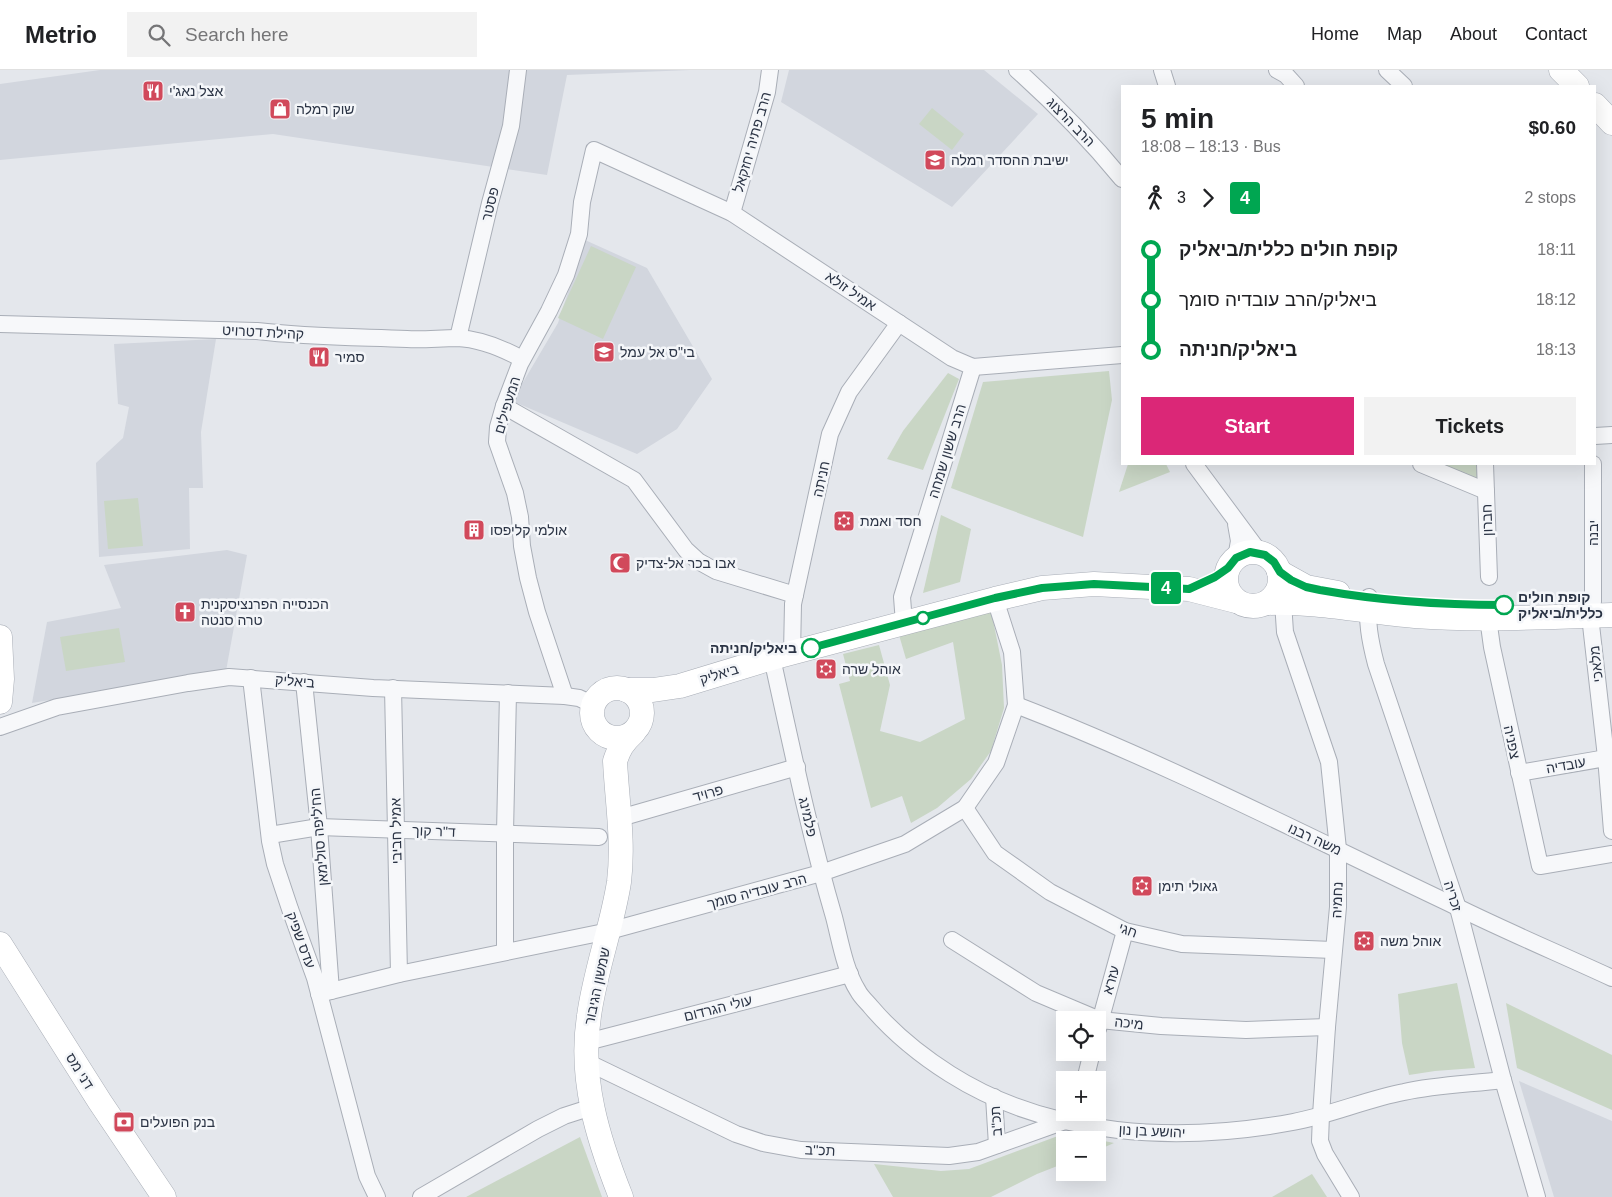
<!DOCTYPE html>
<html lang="en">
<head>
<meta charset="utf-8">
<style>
  :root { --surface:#fff; --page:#f2f2f2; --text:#202124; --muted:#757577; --line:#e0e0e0; --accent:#db2777 }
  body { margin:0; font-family:Helvetica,Heebo,sans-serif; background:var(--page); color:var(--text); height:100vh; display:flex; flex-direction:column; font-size:19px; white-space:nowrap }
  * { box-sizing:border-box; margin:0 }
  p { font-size:16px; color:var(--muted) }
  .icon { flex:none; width:28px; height:28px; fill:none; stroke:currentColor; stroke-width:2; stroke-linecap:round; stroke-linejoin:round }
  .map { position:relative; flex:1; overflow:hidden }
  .sheet { position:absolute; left:1121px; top:15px; width:475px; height:380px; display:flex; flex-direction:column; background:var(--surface); border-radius:0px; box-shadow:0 5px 20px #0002 }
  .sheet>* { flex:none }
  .badge { padding:0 10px; border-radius:4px; font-size:18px; line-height:32px }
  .fabs { position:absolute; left:1056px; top:941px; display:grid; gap:10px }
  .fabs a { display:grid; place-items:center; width:50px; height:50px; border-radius:0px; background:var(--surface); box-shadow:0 5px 20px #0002; font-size:25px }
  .map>.badge { position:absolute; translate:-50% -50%; box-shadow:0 0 0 2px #fff }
  .legs { display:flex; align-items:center; gap:8px; height:55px; padding:0 20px; font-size:16px }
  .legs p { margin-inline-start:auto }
  .headline { display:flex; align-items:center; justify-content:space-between; height:85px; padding:0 20px }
  h1 { font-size:28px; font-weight:700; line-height:38px }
  .primary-button { display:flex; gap:10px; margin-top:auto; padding:10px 20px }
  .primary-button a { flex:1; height:58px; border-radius:0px; background:var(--accent); color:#fff; font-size:20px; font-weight:700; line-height:58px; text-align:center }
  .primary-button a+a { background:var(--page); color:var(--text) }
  ul { padding:0 20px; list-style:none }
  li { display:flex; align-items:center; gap:18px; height:50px; font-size:19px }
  li i { display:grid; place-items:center; width:8px; height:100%; margin:0 6px; background:currentColor }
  li i::after { content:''; width:12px; height:12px; margin:-6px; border:4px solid; border-radius:50%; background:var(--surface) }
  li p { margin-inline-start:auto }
  li:first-child i { background:linear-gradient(#0000 50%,currentColor 0) }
  li:last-child i { background:linear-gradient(currentColor 50%,#0000 0) }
  header { display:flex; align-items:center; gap:30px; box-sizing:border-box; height:70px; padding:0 25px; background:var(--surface); border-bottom:1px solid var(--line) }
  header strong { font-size:24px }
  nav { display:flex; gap:28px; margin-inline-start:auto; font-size:18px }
  .search { width:350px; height:45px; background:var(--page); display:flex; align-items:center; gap:12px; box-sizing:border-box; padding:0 18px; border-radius:0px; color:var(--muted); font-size:19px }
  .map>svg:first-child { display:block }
  .built { fill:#d2d6de }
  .green { fill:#c9d6c5 }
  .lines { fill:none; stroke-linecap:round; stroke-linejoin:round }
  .street-casing { stroke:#a9aeb7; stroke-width:18 }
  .secondary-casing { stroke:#a9aeb7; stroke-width:25 }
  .street { stroke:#f7f8fa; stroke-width:16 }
  .secondary { stroke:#fff; stroke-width:24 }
  .line-1-casing { stroke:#fff; stroke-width:11 }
  .line-1 { stroke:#00a651; stroke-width:8 }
  .stop-1-dot { fill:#fff; stroke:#00a651; stroke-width:2.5 }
  .labels { text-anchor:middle; stroke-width:5; stroke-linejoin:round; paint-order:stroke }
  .poi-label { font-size:14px; fill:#2b3445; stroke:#f4f6f9; text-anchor:start }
  .street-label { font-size:14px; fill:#2b3445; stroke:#f4f6f9 }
  .stop-label { font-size:14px; font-weight:bold; fill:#2b3445; stroke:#f4f6f9; text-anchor:start }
</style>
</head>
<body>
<header>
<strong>Metrio</strong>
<div class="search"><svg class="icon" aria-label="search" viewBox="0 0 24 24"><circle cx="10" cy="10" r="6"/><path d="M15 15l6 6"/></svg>Search here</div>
<nav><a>Home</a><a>Map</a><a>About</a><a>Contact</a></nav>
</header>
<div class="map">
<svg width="1612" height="1127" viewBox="0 0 1612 1127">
  <rect width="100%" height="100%" fill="#e4e7ec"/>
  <!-- built -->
  <g class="built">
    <polygon points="100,0 690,0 567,5 547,105 273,64 0,90 0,14"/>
    <polygon points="789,0 984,0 1038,44 952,137 781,32"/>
    <polygon points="585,170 647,198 712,309 677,359 637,384 512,331 558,253"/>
    <polygon points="216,269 201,362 203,418 189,418 190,479 99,487 96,393 123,368 129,337 118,334 114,274"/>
    <polygon points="227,480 247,485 226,601 32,633 47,552 121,538 104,495"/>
    <polygon points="1519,1011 1612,1051 1612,1127 1554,1127"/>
  </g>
  <!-- green -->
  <g class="green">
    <polygon points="932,38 964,64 952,80 919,54"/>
    <polygon points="591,176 636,197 603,269 558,248"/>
    <polygon points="1109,301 1112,330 1083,467 951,418 983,312"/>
    <polygon points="948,303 959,309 923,400 887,389 903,361"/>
    <polygon points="1128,394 1166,394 1170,402 1119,422"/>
    <polygon points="1441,394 1476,394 1478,410"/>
    <polygon points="138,428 143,476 108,479 104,431"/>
    <polygon points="941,445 971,459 960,512 923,523"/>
    <polygon points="991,540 1002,595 1004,638 991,681 971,709 937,738 911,753 902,726 871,738 839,614 850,611 843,584 879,575 890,615 880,661 920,672 965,649 953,572 906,589 899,565"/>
    <polygon points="119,558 125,592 66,601 60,567"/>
    <polygon points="1457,913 1475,998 1435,1001 1409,1005 1402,973 1398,924"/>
    <polygon points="1506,933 1612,985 1612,1040 1517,998"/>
    <polygon points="1066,1063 1114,1073 1098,1080 1098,1070 1065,1070 1065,1093 1037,1104 991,1127 893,1127 874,1094 941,1101 969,1099"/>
    <polygon points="580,1067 602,1127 466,1127"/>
    <polygon points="1312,1104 1327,1127 1272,1127"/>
  </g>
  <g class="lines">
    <!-- street casing -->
    <g class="street-casing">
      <g id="street">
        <path d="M1017,0C1055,34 1090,70 1122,109"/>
        <polyline points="1162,0 1167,16"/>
        <polyline points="1277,0 1286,5 1296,16"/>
        <polyline points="1387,0 1404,16"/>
        <polyline points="732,143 767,22 770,0"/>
        <path d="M0,254L257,261C307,267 357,267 407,269C424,270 440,268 457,268C481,269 502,278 522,289"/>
        <polyline points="458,268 490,133 511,56 518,0"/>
        <polyline points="504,336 634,410 686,480 698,491 716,501 795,525"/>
        <polyline points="1595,366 1612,365"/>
        <polyline points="1194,394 1260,483"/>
        <polyline points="1421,394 1486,421"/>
        <polyline points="1485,394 1489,507"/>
        <polyline points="1236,454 1239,471 1236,488"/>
        <path d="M1369,527C1366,550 1370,571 1376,594L1458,838L1503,1010L1537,1127"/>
        <polyline points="1283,532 1285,562 1329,692 1338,779 1338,837 1327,957 1321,1045 1320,1071 1325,1084 1351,1127"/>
        <polyline points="1593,532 1593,394"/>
        <polyline points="1590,546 1606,687 1612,761"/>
        <polyline points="1488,548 1492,577 1540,796 1612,784"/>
        <polyline points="904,553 902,527 973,297"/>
        <polyline points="792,583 793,534 830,364 849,322 899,253"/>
        <path d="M772,588C791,674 809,762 834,847C840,870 845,901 858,921C861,927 867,932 871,937C894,964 920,985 950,1004C1051,1068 1179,1073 1293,1052C1331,1045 1367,1029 1404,1022C1436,1015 1470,1014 1503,1010"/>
        <polyline points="251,608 270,771 275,794 290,839 315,908 367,1106 377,1127"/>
        <polyline points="304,612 319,757 331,921"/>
        <polyline points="393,618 399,904"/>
        <polyline points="565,626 537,542 528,508 522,476 520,447 515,423 497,372 498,357 504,336 520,294 549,241 566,205 579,164 582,132 594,80 732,143 952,288 973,297 1122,285"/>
        <path d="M1016,635C1166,693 1311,768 1457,837C1508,862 1560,884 1612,908"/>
        <polyline points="0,657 57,637 188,613 229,607 373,618 565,626 579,628 594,635"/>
        <polyline points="1519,703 1612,687"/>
        <polyline points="965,738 995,783 1050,822 1125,861 1182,874 1333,880"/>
        <polyline points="620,748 797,697"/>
        <polyline points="270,765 319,757 599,767"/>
        <polyline points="952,870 1036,923 1100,950 1161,956 1246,960 1327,957"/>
        <polyline points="505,881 505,763 508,623"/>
        <polyline points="319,924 399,904 609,861 821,803 905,774 965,738 996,693 1016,635 1012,582 995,529"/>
        <polyline points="1098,959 1125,861"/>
        <polyline points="587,972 850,904"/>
        <polyline points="587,992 736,1064 763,1073 801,1080 949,1086 978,1082 1065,1051"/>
        <polyline points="1085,1010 1092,982"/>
        <polyline points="994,1027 997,1075"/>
        <polyline points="421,1127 538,1059 564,1046 592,1037"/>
      </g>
    </g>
    <!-- secondary casing -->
    <g class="secondary-casing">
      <g id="secondary">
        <polyline points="1561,0 1577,16"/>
        <polyline points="1595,35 1612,53"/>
        <circle cx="1253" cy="509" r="27"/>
        <polyline points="1279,502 1306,517 1338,523"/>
        <path d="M1268,533C1317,531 1366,542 1415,546C1481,551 1546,547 1612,545"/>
        <polyline points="0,567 2,609 0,632"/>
        <circle cx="617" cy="643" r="25"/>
        <polyline points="626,620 653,620 680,616 772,588 995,529 1042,518 1094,514 1189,519 1236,531"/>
        <polyline points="0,874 100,1032 164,1127"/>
        <path d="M621,1127C598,1069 579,1009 589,946C595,901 612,857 619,812C624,772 617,731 615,691C619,679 623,672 633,663"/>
      </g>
    </g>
    <!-- street -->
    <use href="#street" class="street"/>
    <!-- secondary -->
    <use href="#secondary" class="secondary"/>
  </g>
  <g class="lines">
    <!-- line-1 casing -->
    <g class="line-1-casing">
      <path id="line-1" d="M811,578L995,528L1042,518L1094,514L1189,519L1215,507L1228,498L1236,488L1250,482L1265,485L1274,492L1280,502L1291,510L1306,517L1320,520C1381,531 1442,535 1504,535"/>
    </g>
    <!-- line-1 -->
    <use href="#line-1" class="line-1"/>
  </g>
  <!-- icons -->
  <defs>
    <g id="restaurant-square" transform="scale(1.125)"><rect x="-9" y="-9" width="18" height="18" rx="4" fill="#d1495b" stroke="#f4f6f9"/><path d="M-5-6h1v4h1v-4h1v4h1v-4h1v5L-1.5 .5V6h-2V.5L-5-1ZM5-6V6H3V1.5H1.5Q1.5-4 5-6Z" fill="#fff"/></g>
    <g id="shop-square" transform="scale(1.125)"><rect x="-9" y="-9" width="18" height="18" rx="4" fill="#d1495b" stroke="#f4f6f9"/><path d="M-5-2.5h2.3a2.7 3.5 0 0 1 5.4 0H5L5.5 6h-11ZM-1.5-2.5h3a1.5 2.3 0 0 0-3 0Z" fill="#fff"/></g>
    <g id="school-square" transform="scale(1.125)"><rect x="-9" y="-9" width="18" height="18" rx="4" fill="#d1495b" stroke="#f4f6f9"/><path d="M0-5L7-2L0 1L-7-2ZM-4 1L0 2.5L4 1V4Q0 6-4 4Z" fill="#fff"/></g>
    <g id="synagogue-square" transform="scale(1.125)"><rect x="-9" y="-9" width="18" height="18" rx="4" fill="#d1495b" stroke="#f4f6f9"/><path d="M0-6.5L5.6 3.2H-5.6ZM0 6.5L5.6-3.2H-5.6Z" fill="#fff"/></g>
    <g id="building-square" transform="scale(1.125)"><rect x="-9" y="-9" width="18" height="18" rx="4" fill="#d1495b" stroke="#f4f6f9"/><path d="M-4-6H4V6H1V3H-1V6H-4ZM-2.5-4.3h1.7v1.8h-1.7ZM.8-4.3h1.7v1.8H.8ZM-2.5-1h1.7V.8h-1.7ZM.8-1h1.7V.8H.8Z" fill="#fff"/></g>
    <g id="mosque-square" transform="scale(1.125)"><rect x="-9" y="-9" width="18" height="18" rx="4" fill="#d1495b" stroke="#f4f6f9"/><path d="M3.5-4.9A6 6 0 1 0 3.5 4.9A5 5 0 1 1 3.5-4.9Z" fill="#fff"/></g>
    <g id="church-square" transform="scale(1.125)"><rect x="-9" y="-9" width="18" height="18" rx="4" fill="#d1495b" stroke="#f4f6f9"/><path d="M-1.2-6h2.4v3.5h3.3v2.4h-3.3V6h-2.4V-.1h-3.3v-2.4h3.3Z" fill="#fff"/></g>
    <g id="bank-square" transform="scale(1.125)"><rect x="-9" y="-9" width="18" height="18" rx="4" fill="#d1495b" stroke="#f4f6f9"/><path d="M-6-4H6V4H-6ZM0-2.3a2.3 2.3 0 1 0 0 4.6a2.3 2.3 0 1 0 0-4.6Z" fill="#fff"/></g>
  </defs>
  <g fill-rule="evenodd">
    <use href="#restaurant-square" x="153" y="21"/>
    <use href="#shop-square" x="280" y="39"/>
    <use href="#school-square" x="935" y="90"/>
    <use href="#school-square" x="604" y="282"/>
    <use href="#restaurant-square" x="319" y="287"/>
    <use href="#synagogue-square" x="844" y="451"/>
    <use href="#building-square" x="474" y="460"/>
    <use href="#mosque-square" x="620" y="493"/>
    <use href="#church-square" x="185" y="542"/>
    <use href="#synagogue-square" x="826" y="599"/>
    <use href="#synagogue-square" x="1142" y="816"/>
    <use href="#synagogue-square" x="1364" y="871"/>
    <use href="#bank-square" x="124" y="1052"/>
  </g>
  <!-- markers -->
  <g class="stop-1-dot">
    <circle cx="1504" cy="535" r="9"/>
    <circle cx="923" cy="548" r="6"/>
    <circle cx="811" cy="578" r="9"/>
  </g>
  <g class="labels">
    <!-- poi labels -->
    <g class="poi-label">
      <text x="169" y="26">אצל נאג'י</text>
      <text x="296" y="44">שוק רמלה</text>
      <text x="951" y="95">ישיבת ההסדר רמלה</text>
      <text x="620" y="287">בי"ס אל עמל</text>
      <text x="335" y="292">סמיר</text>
      <text x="860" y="456">חסד ואמת</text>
      <text x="490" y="465">אולמי קליפסו</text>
      <text x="636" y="498">אבו בכר אל-צדיק</text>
      <text x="201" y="539">הכנסייה הפרנציסקנית<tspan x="201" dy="16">טרה סנטה</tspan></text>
      <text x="842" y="604">אוהל שרה</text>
      <text x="1158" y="821">גאולי תימן</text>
      <text x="1380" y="876">אוהל משה</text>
      <text x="140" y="1057">בנק הפועלים</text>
    </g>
    <!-- street labels -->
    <g class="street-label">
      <text transform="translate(1071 52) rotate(46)" y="5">הרב הרצוג</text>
      <text transform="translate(752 72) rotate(-74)" y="5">הרב פתיה יחזקאל</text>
      <text transform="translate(490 134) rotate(-76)" y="5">פסטר</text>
      <text transform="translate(851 221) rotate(34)" y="5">אמיל זולא</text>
      <text transform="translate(263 262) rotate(3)" y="5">קהילת דטרויט</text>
      <text transform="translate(507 335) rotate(-73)" y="5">המעפילים</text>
      <text transform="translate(947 381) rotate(-73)" y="5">הרב ששון שמחה</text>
      <text transform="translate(821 409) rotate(-78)" y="5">חניתה</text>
      <text transform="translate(1487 450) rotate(-92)" y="5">חברון</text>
      <text transform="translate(1593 463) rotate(-90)" y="5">יבנה</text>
      <text transform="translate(1596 594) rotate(-96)" y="5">מלאכי</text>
      <text transform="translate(719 604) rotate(-17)" y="5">ביאליק</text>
      <text transform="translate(295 611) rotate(5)" y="5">ביאליק</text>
      <text transform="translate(1512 672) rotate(78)" y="5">צפניה</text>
      <text transform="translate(1566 695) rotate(-10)" y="5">עובדיה</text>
      <text transform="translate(708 723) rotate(-16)" y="5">פרויד</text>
      <text transform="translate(808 747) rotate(77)" y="5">פלמינג</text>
      <text transform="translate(396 761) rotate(-91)" y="5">אמיל חביבי</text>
      <text transform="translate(434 761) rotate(2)" y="5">ד"ר קוך</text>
      <text transform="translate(319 767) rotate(-95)" y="5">הח'ליפה סולימאן</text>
      <text transform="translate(1315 769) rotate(25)" y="5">משה רבנו</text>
      <text transform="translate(757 821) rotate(-15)" y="5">הרב עובדיה סומך</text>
      <text transform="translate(1453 826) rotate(72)" y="5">זכריה</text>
      <text transform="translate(1337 830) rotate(-88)" y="5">נחמיה</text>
      <text transform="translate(1128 860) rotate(20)" y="5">חגי</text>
      <text transform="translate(301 870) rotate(70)" y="5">עדס שפיק</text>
      <text transform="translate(1111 910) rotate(-74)" y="5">עזרא</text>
      <text transform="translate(597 916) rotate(-78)" y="5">שמשון הגיבור</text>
      <text transform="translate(718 938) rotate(-14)" y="5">עולי הגרדום</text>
      <text transform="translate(1129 953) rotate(6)" y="5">מיכה</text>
      <text transform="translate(80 1001) rotate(58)" y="5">דני מס</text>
      <text transform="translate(996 1051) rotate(-94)" y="5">תכ"ב</text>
      <text transform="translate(1152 1061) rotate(3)" y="5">יהושע בן נון</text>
      <text transform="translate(820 1080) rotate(3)" y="5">תכ''ב</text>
    </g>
    <!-- stop labels -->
    <g class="stop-label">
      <text x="1518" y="532">קופת חולים<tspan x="1518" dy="16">כללית/ביאליק</tspan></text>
      <text x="797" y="583" text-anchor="end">ביאליק/חניתה</text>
    </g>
  </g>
</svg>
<div class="fabs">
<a><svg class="icon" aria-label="locate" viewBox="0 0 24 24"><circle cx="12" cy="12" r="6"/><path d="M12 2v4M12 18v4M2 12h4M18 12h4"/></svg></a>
<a>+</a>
<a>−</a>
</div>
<b class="badge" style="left:1166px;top:518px;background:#00a651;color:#fff">4</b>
<section class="sheet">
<div class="headline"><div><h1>5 min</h1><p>18:08 – 18:13 · Bus</p></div><b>$0.60</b></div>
<div class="legs"><svg class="icon" aria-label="walk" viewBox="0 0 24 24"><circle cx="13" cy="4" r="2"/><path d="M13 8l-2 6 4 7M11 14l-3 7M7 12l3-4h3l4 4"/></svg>3<svg class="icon" aria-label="forward" viewBox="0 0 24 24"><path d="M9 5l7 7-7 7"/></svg><b class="badge" style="background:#00a651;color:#fff">4</b><p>2 stops</p></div>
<ul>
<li><i style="color:#00a651"></i><b>קופת חולים כללית/ביאליק</b><p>18:11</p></li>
<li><i style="color:#00a651"></i><span>ביאליק/הרב עובדיה סומך</span><p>18:12</p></li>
<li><i style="color:#00a651"></i><b>ביאליק/חניתה</b><p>18:13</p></li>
</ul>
<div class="primary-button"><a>Start</a><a>Tickets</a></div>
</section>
</div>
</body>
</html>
